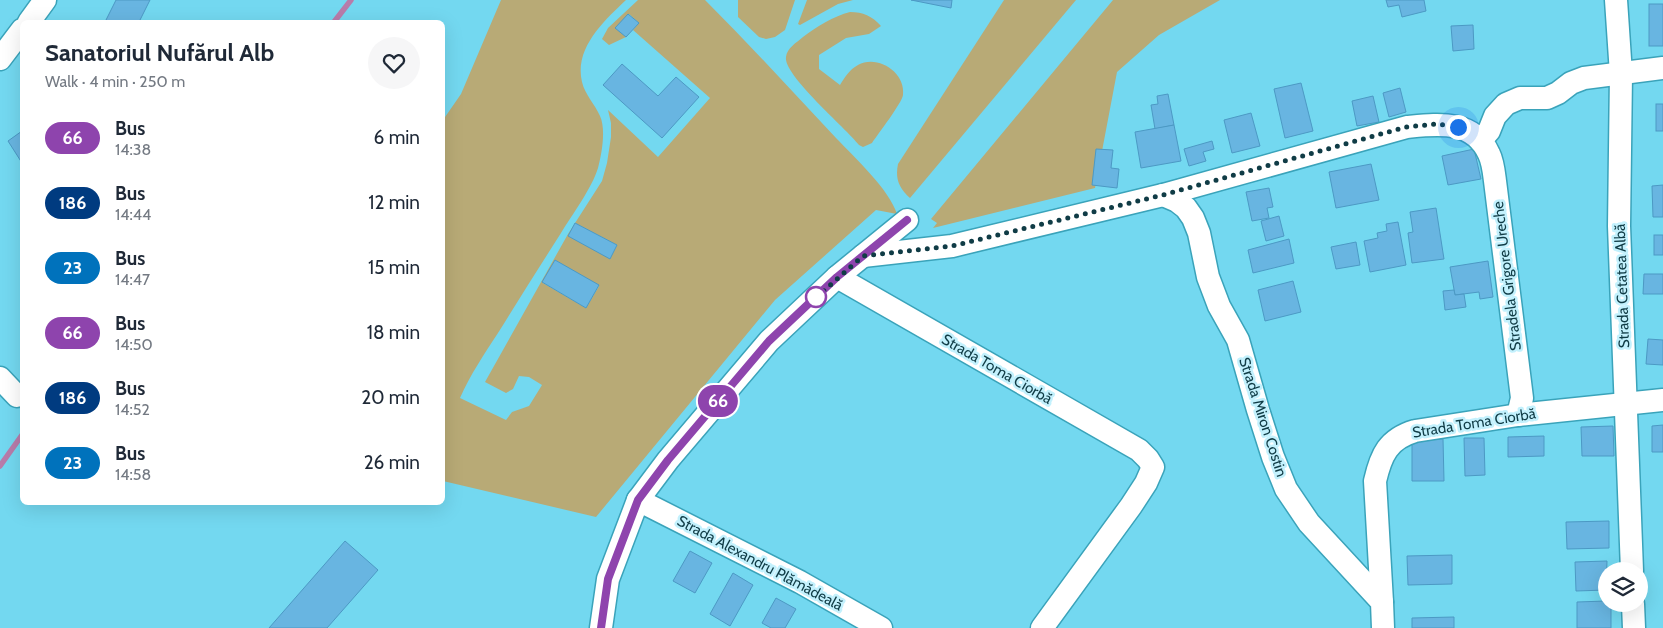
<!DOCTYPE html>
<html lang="en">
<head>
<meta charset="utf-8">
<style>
  :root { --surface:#fff; --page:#f6f6f7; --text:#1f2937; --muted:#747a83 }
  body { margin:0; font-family:Cabin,sans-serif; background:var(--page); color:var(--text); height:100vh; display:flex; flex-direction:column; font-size:19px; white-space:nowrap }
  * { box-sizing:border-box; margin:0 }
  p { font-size:16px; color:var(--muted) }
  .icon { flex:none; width:28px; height:28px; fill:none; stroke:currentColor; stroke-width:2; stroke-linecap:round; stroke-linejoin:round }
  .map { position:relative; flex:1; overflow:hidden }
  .side { position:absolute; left:20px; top:20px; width:425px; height:485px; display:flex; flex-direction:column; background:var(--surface); border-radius:8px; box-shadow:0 5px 20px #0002 }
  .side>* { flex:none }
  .badge { padding:0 10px; border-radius:16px; font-size:18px; line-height:32px }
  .fabs { position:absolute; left:1598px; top:562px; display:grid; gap:10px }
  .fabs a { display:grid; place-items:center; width:50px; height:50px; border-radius:50%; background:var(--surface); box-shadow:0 5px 20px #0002; font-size:25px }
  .you { position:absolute; width:25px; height:25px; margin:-12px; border:4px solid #fff; border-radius:50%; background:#1a73e8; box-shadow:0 0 0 8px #1a73e833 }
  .map>.badge { position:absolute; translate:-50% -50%; box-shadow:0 0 0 2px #fff }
  .round { display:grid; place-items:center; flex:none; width:52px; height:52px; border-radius:26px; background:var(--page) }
  .head { display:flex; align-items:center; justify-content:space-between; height:85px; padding:0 25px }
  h1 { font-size:24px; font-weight:700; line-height:38px }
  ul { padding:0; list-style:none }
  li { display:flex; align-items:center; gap:15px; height:65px; padding:0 25px }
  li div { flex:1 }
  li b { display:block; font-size:19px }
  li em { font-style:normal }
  li .badge { min-width:55px; font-weight:700; text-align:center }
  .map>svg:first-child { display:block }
  .green { fill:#b8aa76; fill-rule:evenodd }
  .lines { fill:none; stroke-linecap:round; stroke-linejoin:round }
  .stream { stroke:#b87caa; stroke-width:5.5 }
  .building { fill:#68b5e1; stroke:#4c99c4 }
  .street-casing { stroke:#3aa3ba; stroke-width:25 }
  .street { stroke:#fff; stroke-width:22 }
  .line-casing { stroke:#fff; stroke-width:11 }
  .line { stroke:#8e44ad; stroke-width:8 }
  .walk { stroke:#103c46; stroke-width:5; stroke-dasharray:0 9 }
  .stop-dot { fill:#fff; stroke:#8e44ad; stroke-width:2.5 }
  .labels { text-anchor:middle; stroke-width:5; stroke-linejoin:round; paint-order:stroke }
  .street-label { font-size:15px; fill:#103c46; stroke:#c3f1fd }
</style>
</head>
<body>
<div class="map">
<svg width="1663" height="628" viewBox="0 0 1663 628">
  <rect width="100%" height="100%" fill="#73d8f0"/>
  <!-- green -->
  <g class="green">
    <path d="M501,0H626C604,21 574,48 582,82C585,95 595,104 600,116C606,129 602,153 598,168C592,188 572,215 561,233C540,266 519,299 498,333C485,353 470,375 460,398L506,420L512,412L529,406L542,385L529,377L519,376L513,389L506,393L485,382L568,234L602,181L607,163L611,137V123L608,110L658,157L710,98L633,30L639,23L629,14L616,28L626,37L609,45L602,39L608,28L638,0H705C750,45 793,92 836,138C855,158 889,189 897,214L876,210L775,300L596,517L443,481V120L461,94ZM575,223L617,245L610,258L568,236ZM555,260L599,286L586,308L543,283Z"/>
    <polygon points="738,0 795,0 785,30 775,37 766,39 759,37 738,17"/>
    <polygon points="807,0 853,0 838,4 800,25 798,24"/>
    <path d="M1004,0H1076L910,198C899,188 895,179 898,164Z"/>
    <polygon points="1113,0 1220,0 1159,35 1117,72 1095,188 933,228 937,223 931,219"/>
    <path d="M850,12C863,12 872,16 881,26L869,34L846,38L819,55V69L840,85C845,77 849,70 858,65C877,54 906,72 903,95C902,103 878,134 872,143L863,147L859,145C846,128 783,75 786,57C787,48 796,43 803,37C816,27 834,16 850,12Z"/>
  </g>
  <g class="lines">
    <!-- stream -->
    <g class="stream">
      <polyline points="334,22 351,0"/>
      <polyline points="0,466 22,435"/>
    </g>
  </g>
  <!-- building -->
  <g class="building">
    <polygon points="116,0 150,0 139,22 111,22 106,20"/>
    <polygon points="911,0 952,0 951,8"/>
    <polygon points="1386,0 1424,0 1426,11 1402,17 1399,5 1388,7"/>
    <rect x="1649" y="4" width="14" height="42"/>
    <polygon points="628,14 639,23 626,37 615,28"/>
    <polygon points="1473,25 1474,49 1453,51 1451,26"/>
    <polygon points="622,64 658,96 676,77 699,97 662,138 603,85"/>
    <polygon points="1301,83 1313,131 1285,138 1274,89"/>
    <polygon points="1400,88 1406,112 1389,117 1383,93"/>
    <polygon points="1168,94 1174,125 1155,129 1151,105 1158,104 1157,96"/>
    <polygon points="1373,96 1379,122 1357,126 1352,101"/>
    <rect x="1656" y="104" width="7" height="27"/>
    <polygon points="1251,113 1260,146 1232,153 1224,120"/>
    <polygon points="1174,125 1181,161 1141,168 1135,132"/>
    <polygon points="22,131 22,163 8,141"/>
    <polygon points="1212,141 1214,149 1203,152 1206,161 1189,166 1184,149"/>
    <polygon points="1096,149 1113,150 1111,168 1119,169 1117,188 1092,185"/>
    <polygon points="1474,149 1481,179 1448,185 1442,156"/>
    <polygon points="1371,164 1379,200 1336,208 1329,172"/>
    <polygon points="1663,185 1663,217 1653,217 1652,186"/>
    <polygon points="1269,188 1273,207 1267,208 1269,218 1252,221 1246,192"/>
    <polygon points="1436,208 1444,259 1412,263 1408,233 1413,232 1410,212"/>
    <polygon points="1279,216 1284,236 1266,241 1261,221"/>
    <polygon points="1398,222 1406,265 1370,272 1364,241 1378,238 1377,233 1387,231 1386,224"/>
    <polygon points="575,223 617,245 610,259 568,236"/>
    <rect x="1654" y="235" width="9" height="20"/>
    <polygon points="1289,239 1294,263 1253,273 1248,250"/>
    <polygon points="1356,242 1360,265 1336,269 1331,247"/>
    <polygon points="555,260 599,285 586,308 542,282"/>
    <polygon points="1488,261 1493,297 1480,299 1479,292 1455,295 1450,267"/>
    <polygon points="1644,274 1663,274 1663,294 1643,294"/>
    <polygon points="1293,281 1301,312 1265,321 1258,290"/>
    <polygon points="1454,290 1455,295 1464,294 1466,307 1445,310 1443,291"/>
    <polygon points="1648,339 1663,340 1663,365 1646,364"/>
    <polygon points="1663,425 1663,452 1652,452 1652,426"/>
    <polygon points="1613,426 1614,456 1582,456 1581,427"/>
    <polygon points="1544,436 1544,456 1508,457 1508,437"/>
    <polygon points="1464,438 1484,438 1485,475 1465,476"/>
    <polygon points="1412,439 1443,439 1444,481 1412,481"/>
    <polygon points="1609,521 1609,548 1567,549 1566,522"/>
    <polygon points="345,541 378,570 327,628 269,628"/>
    <polygon points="690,551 712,563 695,593 673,581"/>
    <polygon points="1452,555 1452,584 1408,585 1407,556"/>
    <polygon points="1607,561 1606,590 1576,591 1575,562"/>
    <polygon points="733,573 753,585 730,626 710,614"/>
    <polygon points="776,598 796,609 785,628 771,628 762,623"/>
    <polygon points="1606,601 1606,604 1611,604 1611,628 1577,628 1577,602"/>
    <polygon points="1454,617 1454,628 1412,628 1412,618"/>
  </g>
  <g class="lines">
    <!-- street casing -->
    <g class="street-casing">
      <g id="street">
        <polyline points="1616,0 1621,74 1619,226 1632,571"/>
        <polyline points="29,22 45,0"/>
        <polyline points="0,59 22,30"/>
        <polyline points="1481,140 1489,131 1495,116 1506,104 1520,98 1547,98 1558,93 1571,83 1584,78 1663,68"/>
        <polyline points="1163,195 1177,201 1186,208 1193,218 1199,233 1208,277 1219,306 1238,340 1258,410 1273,457 1286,489 1309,523 1382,602 1383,628"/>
        <path d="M863,256L952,246L1163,195L1407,127C1438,124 1473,119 1489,154C1493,162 1494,173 1495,181L1522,398L1518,415"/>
        <polyline points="837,277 1139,450 1148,459 1153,467 1146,483 1131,506 1042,628"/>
        <polyline points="0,378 17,396"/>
        <polyline points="638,500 800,582 881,628"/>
        <path d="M1382,602L1375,481C1381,455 1388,439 1415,431L1518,415L1663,400"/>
        <polyline points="1633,604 1634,628"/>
        <polyline points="601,628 608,579 638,500 668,460 769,341 837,277 907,220"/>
      </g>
    </g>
    <!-- street -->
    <use href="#street" class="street"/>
  </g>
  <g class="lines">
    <!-- line casing -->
    <g class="line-casing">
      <polyline id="line" points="601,628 608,579 638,500 668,460 769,341 837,277 907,220"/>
    </g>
    <!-- line -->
    <use href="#line" class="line"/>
    <!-- walk -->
    <polyline class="walk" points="816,297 810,303 863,256 952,246 1163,195 1406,127 1437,124 1458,127"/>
  </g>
  <!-- markers -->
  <circle class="stop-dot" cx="816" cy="297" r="10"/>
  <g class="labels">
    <!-- street labels -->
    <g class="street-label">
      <text transform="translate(1507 276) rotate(-97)" y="5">Stradela Grigore Ureche</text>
      <text transform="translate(1622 286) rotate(-92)" y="5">Strada Cetatea Albă</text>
      <text transform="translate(997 369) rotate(30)" y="5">Strada Toma Ciorbă</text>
      <text transform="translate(1263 417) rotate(72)" y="5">Strada Miron Costin</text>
      <text transform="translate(1474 423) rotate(-9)" y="5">Strada Toma Ciorbă</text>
      <text transform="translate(760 563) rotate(28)" y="5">Strada Alexandru Plămădeală</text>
    </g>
  </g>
</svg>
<div class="fabs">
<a><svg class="icon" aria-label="layers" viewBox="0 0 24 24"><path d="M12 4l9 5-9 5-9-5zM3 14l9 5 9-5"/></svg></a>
</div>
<div class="you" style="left:1458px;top:127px"></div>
<b class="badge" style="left:718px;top:401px;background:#8e44ad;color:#fff">66</b>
<section class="side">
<div class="head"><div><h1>Sanatoriul Nufărul Alb</h1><p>Walk · 4 min · 250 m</p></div><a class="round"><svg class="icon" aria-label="heart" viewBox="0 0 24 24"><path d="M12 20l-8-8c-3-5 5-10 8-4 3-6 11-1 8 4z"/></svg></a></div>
<ul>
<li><span class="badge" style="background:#8e44ad;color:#fff">66</span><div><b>Bus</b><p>14:38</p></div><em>6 min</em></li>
<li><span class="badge" style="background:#003b80;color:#fff">186</span><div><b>Bus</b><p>14:44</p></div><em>12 min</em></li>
<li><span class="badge" style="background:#0072bc;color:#fff">23</span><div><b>Bus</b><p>14:47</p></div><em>15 min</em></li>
<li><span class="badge" style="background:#8e44ad;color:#fff">66</span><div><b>Bus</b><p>14:50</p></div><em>18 min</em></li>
<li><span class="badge" style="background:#003b80;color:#fff">186</span><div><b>Bus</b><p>14:52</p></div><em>20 min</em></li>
<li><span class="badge" style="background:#0072bc;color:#fff">23</span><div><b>Bus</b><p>14:58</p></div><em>26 min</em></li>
</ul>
</section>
</div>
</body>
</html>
